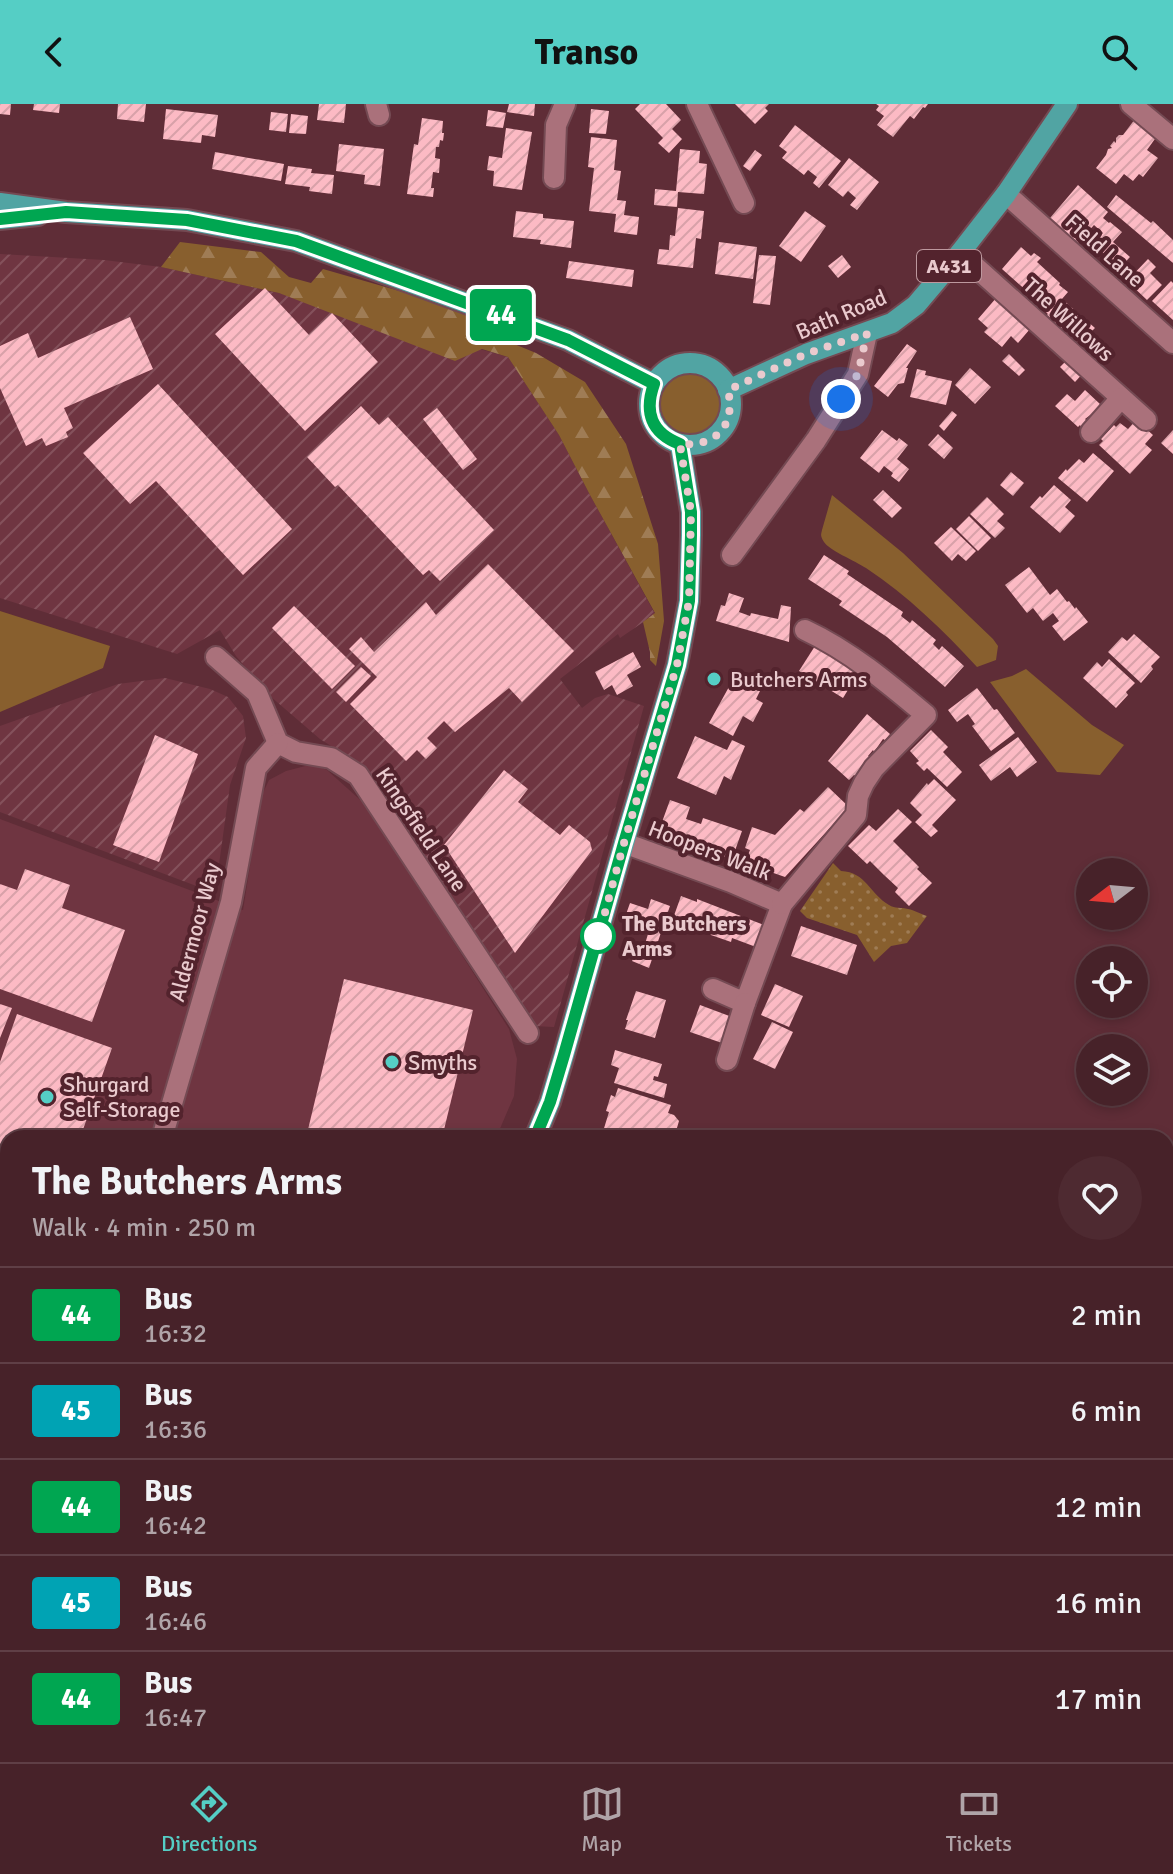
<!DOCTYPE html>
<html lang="en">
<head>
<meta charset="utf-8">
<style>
  :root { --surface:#472229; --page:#4e2a31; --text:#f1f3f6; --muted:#b0a4a8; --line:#5f3f46; --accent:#55cec5 }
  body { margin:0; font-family:Signika,sans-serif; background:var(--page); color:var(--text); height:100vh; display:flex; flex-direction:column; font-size:30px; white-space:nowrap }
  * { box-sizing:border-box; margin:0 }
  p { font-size:26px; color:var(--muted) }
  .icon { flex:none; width:44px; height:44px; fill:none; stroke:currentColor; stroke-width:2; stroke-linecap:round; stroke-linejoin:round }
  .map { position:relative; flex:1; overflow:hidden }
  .details { position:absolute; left:0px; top:1026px; width:1174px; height:632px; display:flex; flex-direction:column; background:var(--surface); border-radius:24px 24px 0 0; box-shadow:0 4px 12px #0003,0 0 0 2px var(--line) }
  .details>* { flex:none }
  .badge { padding:0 16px; border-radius:6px; font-size:28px; line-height:52px }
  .needle { width:52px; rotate:254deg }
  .tools { position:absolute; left:1076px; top:754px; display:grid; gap:16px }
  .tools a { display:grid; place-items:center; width:72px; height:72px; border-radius:50%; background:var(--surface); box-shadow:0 4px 12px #0003,0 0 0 2px var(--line); font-size:40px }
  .you { position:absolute; width:40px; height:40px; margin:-20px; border:6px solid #fff; border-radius:50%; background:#1a73e8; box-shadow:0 0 0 12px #1a73e833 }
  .map>.badge { position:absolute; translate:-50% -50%; box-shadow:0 0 0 4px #fff }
  .round { display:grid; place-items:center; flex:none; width:84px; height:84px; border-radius:42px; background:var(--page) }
  .headline { display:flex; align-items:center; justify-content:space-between; height:136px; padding:0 32px }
  h1 { font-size:38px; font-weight:800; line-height:60px }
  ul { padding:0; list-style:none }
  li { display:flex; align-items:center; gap:24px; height:96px; padding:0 32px; border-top:2px solid var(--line) }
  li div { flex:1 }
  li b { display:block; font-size:30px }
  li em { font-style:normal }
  li .badge { min-width:88px; font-weight:700; text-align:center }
  header { display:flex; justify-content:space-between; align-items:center; height:104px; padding:0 32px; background:var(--accent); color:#111; font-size:36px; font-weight:800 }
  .tab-bar { display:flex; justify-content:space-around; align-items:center; height:112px; border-top:2px solid var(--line); background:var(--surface); font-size:22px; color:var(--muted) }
  .tab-bar a { display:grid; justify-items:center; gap:4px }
  .tab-bar .active { color:var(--accent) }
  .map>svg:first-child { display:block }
  .built { fill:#6f3541 }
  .industrial { fill:url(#industrial-furrows) }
  .grass { fill:#885f2e }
  .forest { fill:url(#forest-firs) }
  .park { fill:url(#park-dots) }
  .building { fill:url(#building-hatch) }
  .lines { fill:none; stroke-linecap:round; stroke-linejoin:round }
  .minor-casing { stroke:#744a53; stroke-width:24 }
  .major-casing { stroke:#744a53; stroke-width:24 }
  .minor { stroke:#aa717b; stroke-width:20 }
  .major { stroke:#51a4a3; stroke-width:20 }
  .line-casing { stroke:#fff; stroke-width:18 }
  .line { stroke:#00a651; stroke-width:12 }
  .walk { stroke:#eacace; stroke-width:8; stroke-dasharray:0 14.4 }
  .poi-dot { fill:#55cec5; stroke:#53232d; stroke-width:3 }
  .stop-dot { fill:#fff; stroke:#00a651; stroke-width:4 }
  .labels { text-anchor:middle; stroke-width:8; stroke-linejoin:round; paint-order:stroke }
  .shield { fill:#53232d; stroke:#bd989e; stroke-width:2 }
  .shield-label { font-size:20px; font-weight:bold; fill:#eacace }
  .street-label { font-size:22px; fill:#eacace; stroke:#53232d }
  .poi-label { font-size:22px; fill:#eacace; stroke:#53232d; text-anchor:start }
  .stop-label { font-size:22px; font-weight:bold; fill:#eacace; stroke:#53232d; text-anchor:start }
</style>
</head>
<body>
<header><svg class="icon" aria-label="back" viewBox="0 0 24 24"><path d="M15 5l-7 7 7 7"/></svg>Transo<svg class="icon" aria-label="search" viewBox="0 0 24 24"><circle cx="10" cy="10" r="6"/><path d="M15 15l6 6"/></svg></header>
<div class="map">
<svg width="1173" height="1658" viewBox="0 0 1173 1658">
  <defs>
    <pattern id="industrial-furrows" width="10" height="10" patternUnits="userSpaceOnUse" patternTransform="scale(2)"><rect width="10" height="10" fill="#6f3541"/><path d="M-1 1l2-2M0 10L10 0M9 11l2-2" fill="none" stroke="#84515b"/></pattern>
    <pattern id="forest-firs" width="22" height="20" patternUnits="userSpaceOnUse" patternTransform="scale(2)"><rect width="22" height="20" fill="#885f2e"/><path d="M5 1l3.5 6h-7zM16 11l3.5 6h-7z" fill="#9f7c55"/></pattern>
    <pattern id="park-dots" width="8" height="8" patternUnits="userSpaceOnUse" patternTransform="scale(2)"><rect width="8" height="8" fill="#885f2e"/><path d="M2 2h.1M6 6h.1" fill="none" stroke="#9f7c55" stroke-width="1.8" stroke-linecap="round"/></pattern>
    <pattern id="building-hatch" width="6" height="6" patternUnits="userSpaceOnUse" patternTransform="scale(2)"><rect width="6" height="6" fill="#fcbac4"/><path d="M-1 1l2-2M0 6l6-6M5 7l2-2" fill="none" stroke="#d8a1a9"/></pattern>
  </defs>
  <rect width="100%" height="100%" fill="#5f2d37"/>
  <!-- built -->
  <g class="built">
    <polygon points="313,660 327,666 367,702 509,925 517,955 514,992 496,1034 8,1034 8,1143 0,1143 0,715 243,806 261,693 269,676 286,667"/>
    <polygon points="0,1202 8,1204 8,1445 0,1442"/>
  </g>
  <!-- industrial -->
  <g class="industrial">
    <polygon points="0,150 104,156 161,163 279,189 508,253 559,331 590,391 655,510 620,534 618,530 560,575 582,604 595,594 608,590 644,602 554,923 534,922 360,660 320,635 270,592 236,552 220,526 177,550 0,494"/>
    <polygon points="165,574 210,585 228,593 243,612 246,634 230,681 215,789 0,708 0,622 118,580"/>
  </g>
  <!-- grass -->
  <g class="grass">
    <circle cx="690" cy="300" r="32"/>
    <path d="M832,391L903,449L993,535L998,542L996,556L977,563C943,526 908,492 866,464C855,457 829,446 824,438C820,432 821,431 822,426Z"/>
    <polygon points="0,507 110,542 103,564 0,608"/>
    <polygon points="1026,565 1092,621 1124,641 1100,671 1057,668 990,578 1012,572"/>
  </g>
  <!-- forest -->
  <g class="forest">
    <polygon points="180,138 261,148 289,173 311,179 323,165 462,205 478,225 536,249 585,278 626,340 658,440 664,517 656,562 650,556 650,548 643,518 655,509 590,391 559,331 508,253 482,245 455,257 279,189 161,163"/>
    <polygon points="8,1650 87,1650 83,1658 5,1658"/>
  </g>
  <!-- park -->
  <path class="park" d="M833,759L841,767C866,768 870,790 889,801C895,805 901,803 908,805C914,806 921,810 927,812L907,839L891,842L874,858L857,831L807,814L800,807Z"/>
  <!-- building -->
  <g class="building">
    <polygon points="0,0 11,0 10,11 0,10"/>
    <polygon points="34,0 60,0 59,9 33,6"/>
    <polygon points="118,0 146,0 144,18 117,15"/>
    <polygon points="319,0 346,0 344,19 317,16"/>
    <polygon points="509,0 535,0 534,12 507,8"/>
    <polygon points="640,0 666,0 681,16 672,25 682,35 669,49 658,39 663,34 635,5"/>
    <polygon points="735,0 769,0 765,4 768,7 755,20"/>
    <polygon points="876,0 928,0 925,4 923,3 914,15 910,12 893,33 877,21 884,12 876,6 879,2"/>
    <polygon points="166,5 218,11 215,33 202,31 201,39 163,35"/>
    <polygon points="591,5 609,7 606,30 589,29"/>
    <polygon points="488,6 506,9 503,24 486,22"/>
    <polygon points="271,8 288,10 286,28 269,26"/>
    <polygon points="291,10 308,12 306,30 289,29"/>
    <polygon points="422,14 443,17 442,29 444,29 443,37 440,36 439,43 436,43 435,54 440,55 439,69 433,68 431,84 434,84 433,93 407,90 414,40 418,41"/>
    <polygon points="1135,15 1157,32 1147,46 1158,54 1143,73 1139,70 1133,77 1124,70 1116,80 1096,64 1106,51 1108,45 1112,44 1110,42 1114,37 1116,39 1116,34 1119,31 1123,31"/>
    <polygon points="795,21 841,57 819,84 813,79 817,73 808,66 804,71 782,54 787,48 779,42"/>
    <polygon points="506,24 532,28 522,86 493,82 494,67 487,66 489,52 502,54"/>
    <polygon points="591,33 617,36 614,66 621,67 617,96 626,97 624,111 639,113 637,131 614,128 616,110 589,107 594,64 588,63"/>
    <polygon points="339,40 384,45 380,82 364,80 365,71 336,67"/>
    <polygon points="680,45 700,47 699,59 707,60 704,90 678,88 677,103 654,101 655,85 676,87"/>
    <polygon points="755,46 762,51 750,67 743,62"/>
    <polygon points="215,48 284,60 281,77 212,65"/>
    <polygon points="849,54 879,78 857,106 850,101 856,94 848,87 843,93 828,81"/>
    <polygon points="288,62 312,65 311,69 334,71 332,90 309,87 310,83 285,80"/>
    <polygon points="1078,81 1108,108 1103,114 1109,119 1110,118 1122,128 1113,138 1130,153 1117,168 1104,157 1108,153 1093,140 1103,129 1094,121 1078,139 1050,114"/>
    <polygon points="1116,91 1151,119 1153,117 1173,136 1173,159 1107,103"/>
    <polygon points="678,104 704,107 701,135 696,134 693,164 657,160 659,145 669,146 670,131 675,132"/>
    <polygon points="516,107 543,110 543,114 574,117 571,144 540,140 541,136 513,133"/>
    <polygon points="805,107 826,122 801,158 779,142"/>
    <polygon points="719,138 757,143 753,175 715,170"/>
    <polygon points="1021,143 1031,152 1034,149 1041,154 1037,158 1060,179 1059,181 1068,188 1062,195 1095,224 1080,240 1047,211 1048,210 1026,190 1028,188 1002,165"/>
    <polygon points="759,151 776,152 770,201 753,199"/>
    <polygon points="842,151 851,163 838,174 828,162"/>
    <polygon points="1148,155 1156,163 1150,169 1162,181 1147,196 1127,177"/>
    <polygon points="569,157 634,166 632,183 566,174"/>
    <polygon points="1171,177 1173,179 1173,216 1152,197"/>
    <polygon points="265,184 309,231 332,209 378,258 305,327 215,230"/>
    <polygon points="997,193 1025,217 1023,219 1030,225 1018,239 1011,232 1002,243 984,228 988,224 978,215"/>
    <polygon points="130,213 153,265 64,304 73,324 66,328 68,333 46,342 42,334 26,342 0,284 0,242 28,229 38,254"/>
    <polygon points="907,240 917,247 906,264 908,264 904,279 898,280 888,293 874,282"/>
    <polygon points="1009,250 1025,266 1019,272 1002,257"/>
    <polygon points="1070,253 1085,267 1075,278 1060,263"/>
    <polygon points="970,264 991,283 975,300 955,281"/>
    <polygon points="917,265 926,267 925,271 952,277 946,301 910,293"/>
    <polygon points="158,280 292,425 243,471 156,377 130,400 83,349"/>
    <polygon points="1085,286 1100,300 1099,302 1100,303 1094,310 1093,309 1085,315 1087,317 1081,323 1080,321 1078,323 1055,302 1067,290 1075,297"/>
    <polygon points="361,302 379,321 388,313 494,426 440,477 429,466 423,471 338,381 335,383 307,353"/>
    <polygon points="437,304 477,355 463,366 423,315"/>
    <polygon points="952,307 957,311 944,327 939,322"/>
    <polygon points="1136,316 1153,331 1145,340 1152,346 1130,370 1099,341 1103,337 1101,335 1114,321 1116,323 1120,319 1128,325"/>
    <polygon points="882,326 897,337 899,334 908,341 897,355 909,365 899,378 891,372 893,369 884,362 879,369 860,354"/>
    <polygon points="1173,326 1173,350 1161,339"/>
    <polygon points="938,330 953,344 944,355 928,341"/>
    <polygon points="1093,349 1114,367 1087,398 1058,374 1066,365 1067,367 1079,355 1084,359"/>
    <polygon points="1011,368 1024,379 1013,392 1000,381"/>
    <polygon points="1054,381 1071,396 1065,403 1075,412 1060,429 1030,403 1040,392 1042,394"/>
    <polygon points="883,386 902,404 892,414 873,396"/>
    <polygon points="987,393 1004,410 997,417 1005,424 995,434 970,410"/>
    <polygon points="969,412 991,434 978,447 956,425"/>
    <polygon points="951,423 976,447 966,457 958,450 952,457 934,439"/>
    <polygon points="824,451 849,467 847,470 903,508 901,512 910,519 912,516 936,536 933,540 939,546 942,542 964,562 945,583 887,533 839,501 842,497 808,475"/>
    <polygon points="488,460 574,547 522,598 509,584 455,628 444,617 427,634 437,644 426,655 417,646 406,657 350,600 377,573 349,545 361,533 374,548 426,498 436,511"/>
    <polygon points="1029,463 1050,491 1057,485 1067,498 1069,497 1075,505 1076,503 1088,518 1064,537 1052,522 1059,517 1053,509 1043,517 1033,504 1027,509 1005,481"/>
    <polygon points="729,489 744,494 739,508 750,512 751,509 778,515 781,501 791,503 789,538 716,517 721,501 725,502"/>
    <polygon points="294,502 355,562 332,585 272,524"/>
    <polygon points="1134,530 1160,553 1151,562 1153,565 1141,579 1108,548 1122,533 1127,537"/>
    <polygon points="815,542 859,568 843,594 799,567"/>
    <polygon points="633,548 641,563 627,571 633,582 617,591 612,581 604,586 595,568"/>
    <polygon points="1109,555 1135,579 1126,588 1128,591 1116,604 1083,574 1097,558 1102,563"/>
    <polygon points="361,563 371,572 346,598 336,588"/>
    <polygon points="736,576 750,584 751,582 760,587 756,595 763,599 753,618 743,612 733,632 709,619 730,581 733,583"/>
    <polygon points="977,584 994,606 997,605 1015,629 991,647 972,622 975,620 968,610 957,618 948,606"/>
    <polygon points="867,610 890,630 885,636 883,635 874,648 873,646 868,652 872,655 866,661 865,659 856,672 854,671 849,676 828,657"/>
    <polygon points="931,626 948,643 943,648 962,668 947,683 927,664 924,667 916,659 919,657 910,647"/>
    <polygon points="155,631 198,650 159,758 113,741"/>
    <polygon points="695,632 727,646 732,636 745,642 731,676 724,672 716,691 677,674"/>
    <polygon points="1018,633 1037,658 1017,673 1010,663 991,677 979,661"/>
    <polygon points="504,666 528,685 518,698 560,731 569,721 590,738 592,746 515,849 444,741"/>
    <polygon points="934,675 956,696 932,721 938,727 931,733 915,718 922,711 910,699 927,679 928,681"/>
    <polygon points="828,683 849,703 785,773 745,759 750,746 745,744 752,723 775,731 800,705 804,708"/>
    <polygon points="670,696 690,703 686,715 701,720 703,714 742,727 732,755 658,729"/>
    <polygon points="898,705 912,718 893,737 919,763 917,765 932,779 909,802 895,788 898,784 884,771 870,757 867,760 848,742 869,721 876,727"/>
    <polygon points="25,765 70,781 62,804 125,826 92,918 0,885 0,780 17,786"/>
    <polygon points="681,792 697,798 697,795 764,821 756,843 732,834 731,838 688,823 686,826 671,820"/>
    <polygon points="651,795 670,802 649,864 632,857 638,838 645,840 648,830 640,827 642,822 624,816 630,799 648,805"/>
    <polygon points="801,822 857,841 847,871 791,852"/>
    <polygon points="344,875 473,906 442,1034 306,1034"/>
    <polygon points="775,880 803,892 789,923 761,911"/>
    <polygon points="636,887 666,896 655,934 625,925 628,916 626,916"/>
    <polygon points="0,900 12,904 0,934"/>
    <polygon points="700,901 732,913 722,939 690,928"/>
    <polygon points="17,910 112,944 80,1034 60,1027 57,1034 8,1034 8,1104 0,1125 0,958"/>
    <polygon points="772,918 793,928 775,965 753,955"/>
    <polygon points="615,946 662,960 658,973 654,972 653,976 667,980 664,994 614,979 619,964 611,961"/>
    <polygon points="618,984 671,1001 668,1009 674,1011 679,1017 674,1034 601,1034 609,1008 606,1007 611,991 615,993"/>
    <polygon points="762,1024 781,1030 780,1034 760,1034"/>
    <polygon points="7,1325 8,1325 8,1440 0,1438 0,1349"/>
    <polygon points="0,1482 8,1486 8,1633 0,1650"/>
    <polygon points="143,1650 180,1650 179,1654 186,1658 152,1658 154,1655"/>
    <polygon points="351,1650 410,1650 408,1657 406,1658 349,1658"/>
    <polygon points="493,1650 518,1650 516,1657"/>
    <polygon points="596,1650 615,1652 614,1658 594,1658"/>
  </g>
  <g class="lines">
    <!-- minor casing -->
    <g class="minor-casing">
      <g id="minor">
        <polyline points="376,0 379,11"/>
        <polyline points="697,0 744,99"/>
        <polyline points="1131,0 1173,35"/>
        <polyline points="554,74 556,21 565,0"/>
        <polyline points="1006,90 1173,239"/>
        <polyline points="960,149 1146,316"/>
        <polyline points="1091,328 1121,294"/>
        <polyline points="732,451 816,336 858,270 867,229"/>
        <polyline points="216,553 257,589 278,639 296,648 331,654 358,671 528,929"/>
        <polyline points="624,739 731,778 782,800 745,899 713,885"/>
        <path d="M782,800L856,711L858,692L864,679L874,664L926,611C888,579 850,547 805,526"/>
        <polyline points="727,956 745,899"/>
        <polyline points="162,1034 231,798 256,664 278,639"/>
        <polyline points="0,1176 8,1179"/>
      </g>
    </g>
    <!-- major casing -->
    <g class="major-casing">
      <g id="major">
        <polyline points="0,99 66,108 187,116 296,137 568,236 654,280"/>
        <polyline points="0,115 38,111"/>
        <circle cx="690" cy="300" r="41"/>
        <polyline points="728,286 806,250 892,219 916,201 960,149 1006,90 1067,0"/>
        <polyline points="535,1034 550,998 564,951 624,739 677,561 689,497 691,431 691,408 680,340"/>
        <polyline points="272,1658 276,1650"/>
      </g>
    </g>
    <!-- minor -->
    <use href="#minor" class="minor"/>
    <!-- major -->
    <use href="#major" class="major"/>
  </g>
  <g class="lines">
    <!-- line casing -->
    <g class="line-casing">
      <path id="line" d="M0,115L66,108L187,116L296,137L568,236L654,280C644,308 651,329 680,340L691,408V431L689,497L677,561L624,739L564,951L550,998L535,1034"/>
    </g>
    <!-- line -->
    <use href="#line" class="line"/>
    <!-- walk -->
    <path class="walk" d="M598,832V834L624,739L677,561L689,497L691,408L680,340C716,343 736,322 728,286L806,250L867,229L858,270L841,295"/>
  </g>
  <!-- markers -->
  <g class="poi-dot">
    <circle cx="714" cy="575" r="8"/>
    <circle cx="392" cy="958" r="8"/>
    <circle cx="47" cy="993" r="8"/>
  </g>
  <circle class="stop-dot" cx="598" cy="832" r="16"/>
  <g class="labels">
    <!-- shield labels -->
    <rect class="shield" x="917" y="146" width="64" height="32" rx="6"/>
    <g class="shield-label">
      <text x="949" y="169">A431</text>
    </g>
    <!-- street labels -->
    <g class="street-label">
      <text transform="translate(1105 146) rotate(42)" y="8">Field Lane</text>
      <text transform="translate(841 210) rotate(-23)" y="8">Bath Road</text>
      <text transform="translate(1069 215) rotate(42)" y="8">The Willows</text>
      <text transform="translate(422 725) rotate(56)" y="8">Kingsfield Lane</text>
      <text transform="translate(710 746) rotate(21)" y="8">Hoopers Walk</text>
      <text transform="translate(194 828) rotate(-75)" y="8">Aldermoor Way</text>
    </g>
    <!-- poi labels -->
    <g class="poi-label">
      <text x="730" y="583">Butchers Arms</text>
      <text x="408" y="966">Smyths</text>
      <text x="63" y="988">Shurgard<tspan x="63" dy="25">Self-Storage</tspan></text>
    </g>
    <!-- stop labels -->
    <g class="stop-label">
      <text x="622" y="827">The Butchers<tspan x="622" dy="25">Arms</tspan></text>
    </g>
  </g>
</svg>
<div class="tools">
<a><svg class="needle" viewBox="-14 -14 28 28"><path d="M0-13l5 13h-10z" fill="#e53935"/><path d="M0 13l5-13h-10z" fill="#b0a4a8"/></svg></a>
<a><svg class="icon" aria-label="locate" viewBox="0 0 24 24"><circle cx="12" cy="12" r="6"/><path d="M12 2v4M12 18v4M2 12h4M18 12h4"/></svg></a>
<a><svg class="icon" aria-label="layers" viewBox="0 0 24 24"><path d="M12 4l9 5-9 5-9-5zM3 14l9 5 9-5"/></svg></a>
</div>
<div class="you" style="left:841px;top:295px"></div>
<b class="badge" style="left:501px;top:211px;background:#00a651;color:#fff">44</b>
<section class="details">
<div class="headline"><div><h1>The Butchers Arms</h1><p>Walk · 4 min · 250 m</p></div><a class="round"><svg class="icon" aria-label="heart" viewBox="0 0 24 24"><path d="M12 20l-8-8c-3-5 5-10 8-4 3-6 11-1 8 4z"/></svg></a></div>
<ul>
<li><span class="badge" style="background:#00a651;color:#fff">44</span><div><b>Bus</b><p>16:32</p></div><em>2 min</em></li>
<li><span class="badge" style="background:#00a3b4;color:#fff">45</span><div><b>Bus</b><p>16:36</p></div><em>6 min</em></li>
<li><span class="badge" style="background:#00a651;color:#fff">44</span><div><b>Bus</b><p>16:42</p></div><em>12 min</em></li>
<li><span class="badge" style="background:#00a3b4;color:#fff">45</span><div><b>Bus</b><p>16:46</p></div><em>16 min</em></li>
<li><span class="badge" style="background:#00a651;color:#fff">44</span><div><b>Bus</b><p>16:47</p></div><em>17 min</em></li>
</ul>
</section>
</div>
<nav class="tab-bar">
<a class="active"><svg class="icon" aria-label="directions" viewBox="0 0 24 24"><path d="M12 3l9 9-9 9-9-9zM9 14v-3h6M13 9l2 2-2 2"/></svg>Directions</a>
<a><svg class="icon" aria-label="map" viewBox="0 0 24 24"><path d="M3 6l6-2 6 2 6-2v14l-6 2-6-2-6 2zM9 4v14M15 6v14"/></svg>Map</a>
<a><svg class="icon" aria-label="tickets" viewBox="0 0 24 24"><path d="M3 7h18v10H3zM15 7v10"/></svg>Tickets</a>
</nav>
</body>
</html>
